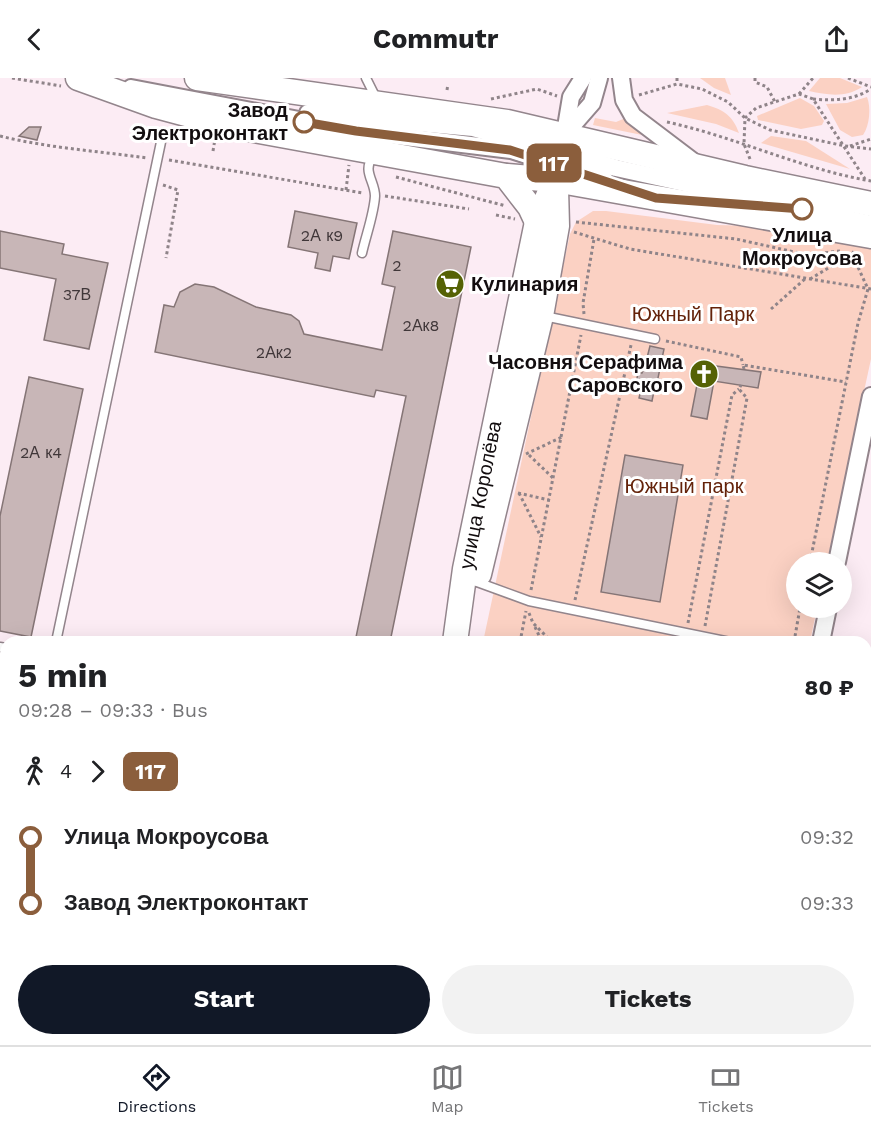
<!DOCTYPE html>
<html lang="en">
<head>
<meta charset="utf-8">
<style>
  :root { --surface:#fff; --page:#f2f2f2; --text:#202124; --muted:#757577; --line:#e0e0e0; --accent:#111827 }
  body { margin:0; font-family:"Work Sans",sans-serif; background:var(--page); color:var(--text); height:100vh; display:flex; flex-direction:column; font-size:22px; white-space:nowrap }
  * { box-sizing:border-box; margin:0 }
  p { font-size:20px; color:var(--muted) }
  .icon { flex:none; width:33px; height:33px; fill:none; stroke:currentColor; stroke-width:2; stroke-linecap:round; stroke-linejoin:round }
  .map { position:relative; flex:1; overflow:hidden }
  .details { position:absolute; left:0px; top:558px; width:872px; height:410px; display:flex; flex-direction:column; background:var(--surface); border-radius:18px 18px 0 0; box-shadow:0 6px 24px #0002 }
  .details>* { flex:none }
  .badge { padding:0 12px; border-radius:9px; font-size:21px; line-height:39px }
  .buttons { position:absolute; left:786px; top:474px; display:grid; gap:12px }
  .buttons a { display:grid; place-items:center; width:66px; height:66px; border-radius:50%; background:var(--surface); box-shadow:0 6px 24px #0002; font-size:30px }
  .map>.badge { position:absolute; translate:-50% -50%; box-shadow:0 0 0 3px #fff }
  .legs { display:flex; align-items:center; gap:9px; height:66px; padding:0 18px; font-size:20px }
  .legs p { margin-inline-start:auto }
  .overview { display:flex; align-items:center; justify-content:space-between; height:102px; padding:0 18px }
  h1 { font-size:33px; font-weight:700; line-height:45px }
  .button { display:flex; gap:12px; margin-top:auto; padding:12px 18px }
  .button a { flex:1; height:69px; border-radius:36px; background:var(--accent); color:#fff; font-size:24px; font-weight:700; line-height:69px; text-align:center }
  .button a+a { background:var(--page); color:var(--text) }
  ul { padding:0 18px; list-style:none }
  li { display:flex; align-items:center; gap:21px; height:66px; font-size:22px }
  li i { display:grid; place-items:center; width:9px; height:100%; margin:0 8px; background:currentColor }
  li i::after { content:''; width:15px; height:15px; margin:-8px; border:4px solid; border-radius:50%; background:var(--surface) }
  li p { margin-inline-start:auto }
  li:first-child i { background:linear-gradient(#0000 50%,currentColor 0) }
  li:last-child i { background:linear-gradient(currentColor 50%,#0000 0) }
  header { display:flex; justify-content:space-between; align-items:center; height:78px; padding:0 18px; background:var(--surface); font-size:27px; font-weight:700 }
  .dock { display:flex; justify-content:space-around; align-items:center; height:84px; border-top:2px solid var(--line); background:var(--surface); font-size:16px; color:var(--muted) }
  .dock a { display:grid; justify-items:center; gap:3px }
  .dock .on { color:var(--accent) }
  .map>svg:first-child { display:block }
  .green { fill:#fbd1c3 }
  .building { fill:#c8b6b7; stroke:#857576; stroke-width:1.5 }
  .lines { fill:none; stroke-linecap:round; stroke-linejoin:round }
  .lane-casing { stroke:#93858c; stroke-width:11 }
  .street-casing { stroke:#93858c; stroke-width:20 }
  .secondary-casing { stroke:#93858c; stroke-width:27 }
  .path { stroke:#8f8489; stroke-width:3; stroke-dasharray:3 3; stroke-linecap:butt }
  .lane { stroke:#fff; stroke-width:8 }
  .street { stroke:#fff; stroke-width:16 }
  .secondary { stroke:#fff; stroke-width:24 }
  .line-1-casing { stroke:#fff; stroke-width:14 }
  .line-1 { stroke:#8b5e3c; stroke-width:9 }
  .stop-1-dot { fill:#fff; stroke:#8b5e3c; stroke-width:3 }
  .labels { text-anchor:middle; stroke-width:6; stroke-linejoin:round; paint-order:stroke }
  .number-label { font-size:16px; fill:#403739 }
  .stop-label { font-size:20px; font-weight:bold; fill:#120d0f; stroke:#fff; text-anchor:end }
  .poi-label { font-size:20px; font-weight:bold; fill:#120d0f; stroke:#fff; text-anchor:start }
  .park-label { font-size:20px; fill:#64230a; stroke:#fff }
  .street-label { font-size:20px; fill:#120d0f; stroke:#fff }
</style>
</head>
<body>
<header><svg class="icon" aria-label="back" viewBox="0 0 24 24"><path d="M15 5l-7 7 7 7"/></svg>Commutr<svg class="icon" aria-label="share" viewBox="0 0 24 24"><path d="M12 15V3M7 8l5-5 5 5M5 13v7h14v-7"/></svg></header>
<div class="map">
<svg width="871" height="967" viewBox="0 0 871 967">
  <rect width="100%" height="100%" fill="#fcecf4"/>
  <!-- green -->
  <g class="green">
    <polygon points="700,0 725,0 731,17 714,10"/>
    <path d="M820,0H840L862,9C845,20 828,17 809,13Z"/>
    <path d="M867,19C871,29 870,47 863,57L852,59L840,52L826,26L847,25Z"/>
    <polygon points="800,20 814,28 824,43 822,47 801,51 758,42 757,38"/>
    <path d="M707,27C724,32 733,38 739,55L716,46L667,35Z"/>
    <polygon points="628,39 647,58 593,47 595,40 616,44"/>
    <polygon points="771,58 806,63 850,91 761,65"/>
    <polygon points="593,133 606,133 717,147 791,149 871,166 871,281 827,484 796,484 796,530 817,530 810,564 483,564 570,156 576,144"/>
    <polygon points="398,962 724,962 723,967 397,967"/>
  </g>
  <!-- building -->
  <g class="building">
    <polygon points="29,49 41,49 37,62 19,58"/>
    <polygon points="295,133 357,145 349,181 333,178 330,193 315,190 318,175 288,169"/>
    <polygon points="0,153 64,166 62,176 108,185 89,271 44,262 56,201 0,190"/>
    <polygon points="393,153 471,169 390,564 355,564 406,318 376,312 374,319 155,274 164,227 174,229 180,214 195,206 214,209 256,229 291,237 299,243 304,256 382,272 395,209 382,206"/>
    <polygon points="650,268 664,271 658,300 662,303 661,309 654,313 652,323 639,320 641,312 635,311 638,295 642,295 645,288"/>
    <polygon points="701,286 761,294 758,310 714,303 707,341 691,338"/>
    <polygon points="29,299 83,311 31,559 0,553 0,438"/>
    <polygon points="625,377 683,387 660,524 601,514"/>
  </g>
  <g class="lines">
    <!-- lane casing -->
    <g class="lane-casing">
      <g id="lane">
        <polyline points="366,0 377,22"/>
        <path d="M362,175C366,157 374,136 375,118C375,103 361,92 374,78"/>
        <polyline points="544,238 655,261"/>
        <polyline points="477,504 529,523 730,564"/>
        <polyline points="56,564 161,64"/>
        <polyline points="0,569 6,570"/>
        <polyline points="866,578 871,579"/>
        <polyline points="866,835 871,836"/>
        <polyline points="821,967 822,962"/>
      </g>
    </g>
    <!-- street casing -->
    <g class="street-casing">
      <g id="street">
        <polyline points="621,0 624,22 633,38 695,85"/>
        <polyline points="131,10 356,53 511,72 605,102"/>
        <polyline points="308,35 473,50 616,90 871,146"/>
        <polyline points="565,55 571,19 583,0"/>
        <polyline points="565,56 592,25 599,0"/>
        <polyline points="756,128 803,131"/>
        <polyline points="837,484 871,318"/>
        <polyline points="821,564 828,530"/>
        <polyline points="740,967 741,962"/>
      </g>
    </g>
    <!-- secondary casing -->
    <g class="secondary-casing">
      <g id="secondary">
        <polyline points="78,0 156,28 227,47 506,98 530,129 537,144"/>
        <polyline points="197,0 507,44 745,100 871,126"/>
        <polyline points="506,98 555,102 871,158"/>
        <polyline points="479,496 541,238 557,148 556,110"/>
        <polyline points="455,564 465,491 537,144 555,102 565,56"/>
        <polyline points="377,967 379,962"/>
      </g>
    </g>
    <!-- path -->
    <g class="path">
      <polyline points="12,0 61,8"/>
      <polyline points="677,0 677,6"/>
      <polyline points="755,0 755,4 767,9 775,24"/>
      <polyline points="848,0 871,9"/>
      <polyline points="447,12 448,6"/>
      <polyline points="799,16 813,0"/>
      <polyline points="639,17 677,6 702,11 728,24 745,40 770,52 845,68 871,71"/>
      <polyline points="491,21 537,11 557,18"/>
      <path d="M813,21C834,23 854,22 871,11"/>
      <path d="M667,44C736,59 801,91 871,103"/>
      <path d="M0,58C48,70 98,73 147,80"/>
      <polyline points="850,68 871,61"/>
      <polyline points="213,73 215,61"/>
      <polyline points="750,81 744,66 745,40 756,30 799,16 813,21 865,101"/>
      <polyline points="169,82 363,115"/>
      <polyline points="396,99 506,128"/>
      <polyline points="163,107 178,112 166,180"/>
      <polyline points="346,112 349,87"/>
      <polyline points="385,118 469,131"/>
      <polyline points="496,137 515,141"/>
      <polyline points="576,144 736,161 808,177 840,173"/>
      <polyline points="574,154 630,171 871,211"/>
      <polyline points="810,201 852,176"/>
      <polyline points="771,231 805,201"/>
      <polyline points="584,236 583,225 594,161"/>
      <polyline points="666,263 741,279 743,287"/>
      <polyline points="744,291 743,287 846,304"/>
      <polyline points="526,376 562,359"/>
      <polyline points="529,377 553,400"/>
      <polyline points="518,415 549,422"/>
      <polyline points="519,415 541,459"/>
      <polyline points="810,484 858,245 868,211 852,176 854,173"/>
      <polyline points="531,512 581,257"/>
      <polyline points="575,522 631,267"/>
      <polyline points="529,535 533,545 552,564"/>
      <polyline points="688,545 732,317 739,311"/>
      <polyline points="705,548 747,320 739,311 741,307"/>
      <polyline points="535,549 542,564"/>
      <polyline points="520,564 526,533"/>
      <polyline points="794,564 800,530"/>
      <polyline points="442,967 443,962"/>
      <polyline points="496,967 497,962"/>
      <polyline points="527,967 528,962"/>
      <polyline points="605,967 606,962"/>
      <polyline points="624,967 625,962"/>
      <polyline points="713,967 714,962"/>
    </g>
    <!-- lane -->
    <use href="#lane" class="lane"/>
    <!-- street -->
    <use href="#street" class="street"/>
    <!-- secondary -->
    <use href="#secondary" class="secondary"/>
  </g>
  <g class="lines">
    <!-- line-1 casing -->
    <g class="line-1-casing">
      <polyline id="line-1" points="304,44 356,53 510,72 656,120 802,131"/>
    </g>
    <!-- line-1 -->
    <use href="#line-1" class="line-1"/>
  </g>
  <!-- icons -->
  <defs>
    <g id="supermarket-disc" transform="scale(1.5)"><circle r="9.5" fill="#556205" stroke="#fff"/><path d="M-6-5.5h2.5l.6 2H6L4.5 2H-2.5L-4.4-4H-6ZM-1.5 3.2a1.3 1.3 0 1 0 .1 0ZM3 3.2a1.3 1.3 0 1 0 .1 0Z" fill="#fff"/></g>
    <g id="church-disc" transform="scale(1.5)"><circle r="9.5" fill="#556205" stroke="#fff"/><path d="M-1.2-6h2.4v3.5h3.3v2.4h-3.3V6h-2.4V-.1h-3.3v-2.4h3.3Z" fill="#fff"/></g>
  </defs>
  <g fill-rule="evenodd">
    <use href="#supermarket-disc" x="450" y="206"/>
    <use href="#church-disc" x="704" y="296"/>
  </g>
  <!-- markers -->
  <g class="stop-1-dot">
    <circle cx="304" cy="44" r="10"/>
    <circle cx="802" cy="131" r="10"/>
  </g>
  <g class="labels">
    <!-- number labels -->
    <g class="number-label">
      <text x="322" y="163">2А к9</text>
      <text x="397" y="193">2</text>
      <text x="77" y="222">37В</text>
      <text x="421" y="253">2Ак8</text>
      <text x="274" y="280">2Ак2</text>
      <text x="41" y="380">2А к4</text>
    </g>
    <!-- stop labels -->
    <g class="stop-label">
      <text x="288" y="39">Завод<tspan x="288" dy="23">Электроконтакт</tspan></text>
      <text x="802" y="164" text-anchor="middle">Улица<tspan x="802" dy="23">Мокроусова</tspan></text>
    </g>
    <!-- poi labels -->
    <g class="poi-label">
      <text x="471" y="213">Кулинария</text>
      <text x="683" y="291" text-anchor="end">Часовня Серафима<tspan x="683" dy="23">Саровского</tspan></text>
    </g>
    <!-- park labels -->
    <g class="park-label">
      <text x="693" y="243">Южный Парк</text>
      <text x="684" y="415">Южный парк</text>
    </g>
    <!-- street labels -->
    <g class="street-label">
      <text transform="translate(480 417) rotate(-79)" y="7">улица Королёва</text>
    </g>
  </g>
</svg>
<div class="buttons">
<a><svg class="icon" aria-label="layers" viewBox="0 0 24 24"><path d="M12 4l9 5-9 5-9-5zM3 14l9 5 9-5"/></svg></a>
</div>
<b class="badge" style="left:554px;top:85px;background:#8b5e3c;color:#fff">117</b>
<section class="details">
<div class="overview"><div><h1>5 min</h1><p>09:28 – 09:33 · Bus</p></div><b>80 ₽</b></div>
<div class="legs"><svg class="icon" aria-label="walk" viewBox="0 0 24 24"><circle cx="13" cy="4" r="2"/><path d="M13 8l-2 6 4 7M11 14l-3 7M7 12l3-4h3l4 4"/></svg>4<svg class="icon" aria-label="forward" viewBox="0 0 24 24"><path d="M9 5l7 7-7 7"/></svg><b class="badge" style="background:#8b5e3c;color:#fff">117</b></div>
<ul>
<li><i style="color:#8b5e3c"></i><b>Улица Мокроусова</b><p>09:32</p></li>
<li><i style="color:#8b5e3c"></i><b>Завод Электроконтакт</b><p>09:33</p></li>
</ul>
<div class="button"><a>Start</a><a>Tickets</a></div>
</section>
</div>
<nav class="dock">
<a class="on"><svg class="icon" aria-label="directions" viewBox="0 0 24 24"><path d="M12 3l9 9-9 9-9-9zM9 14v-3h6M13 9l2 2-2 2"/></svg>Directions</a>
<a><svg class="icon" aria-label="map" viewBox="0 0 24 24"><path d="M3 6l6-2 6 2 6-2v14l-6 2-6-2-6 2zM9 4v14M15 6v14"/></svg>Map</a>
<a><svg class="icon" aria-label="tickets" viewBox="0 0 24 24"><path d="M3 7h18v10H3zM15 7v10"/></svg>Tickets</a>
</nav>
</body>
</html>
